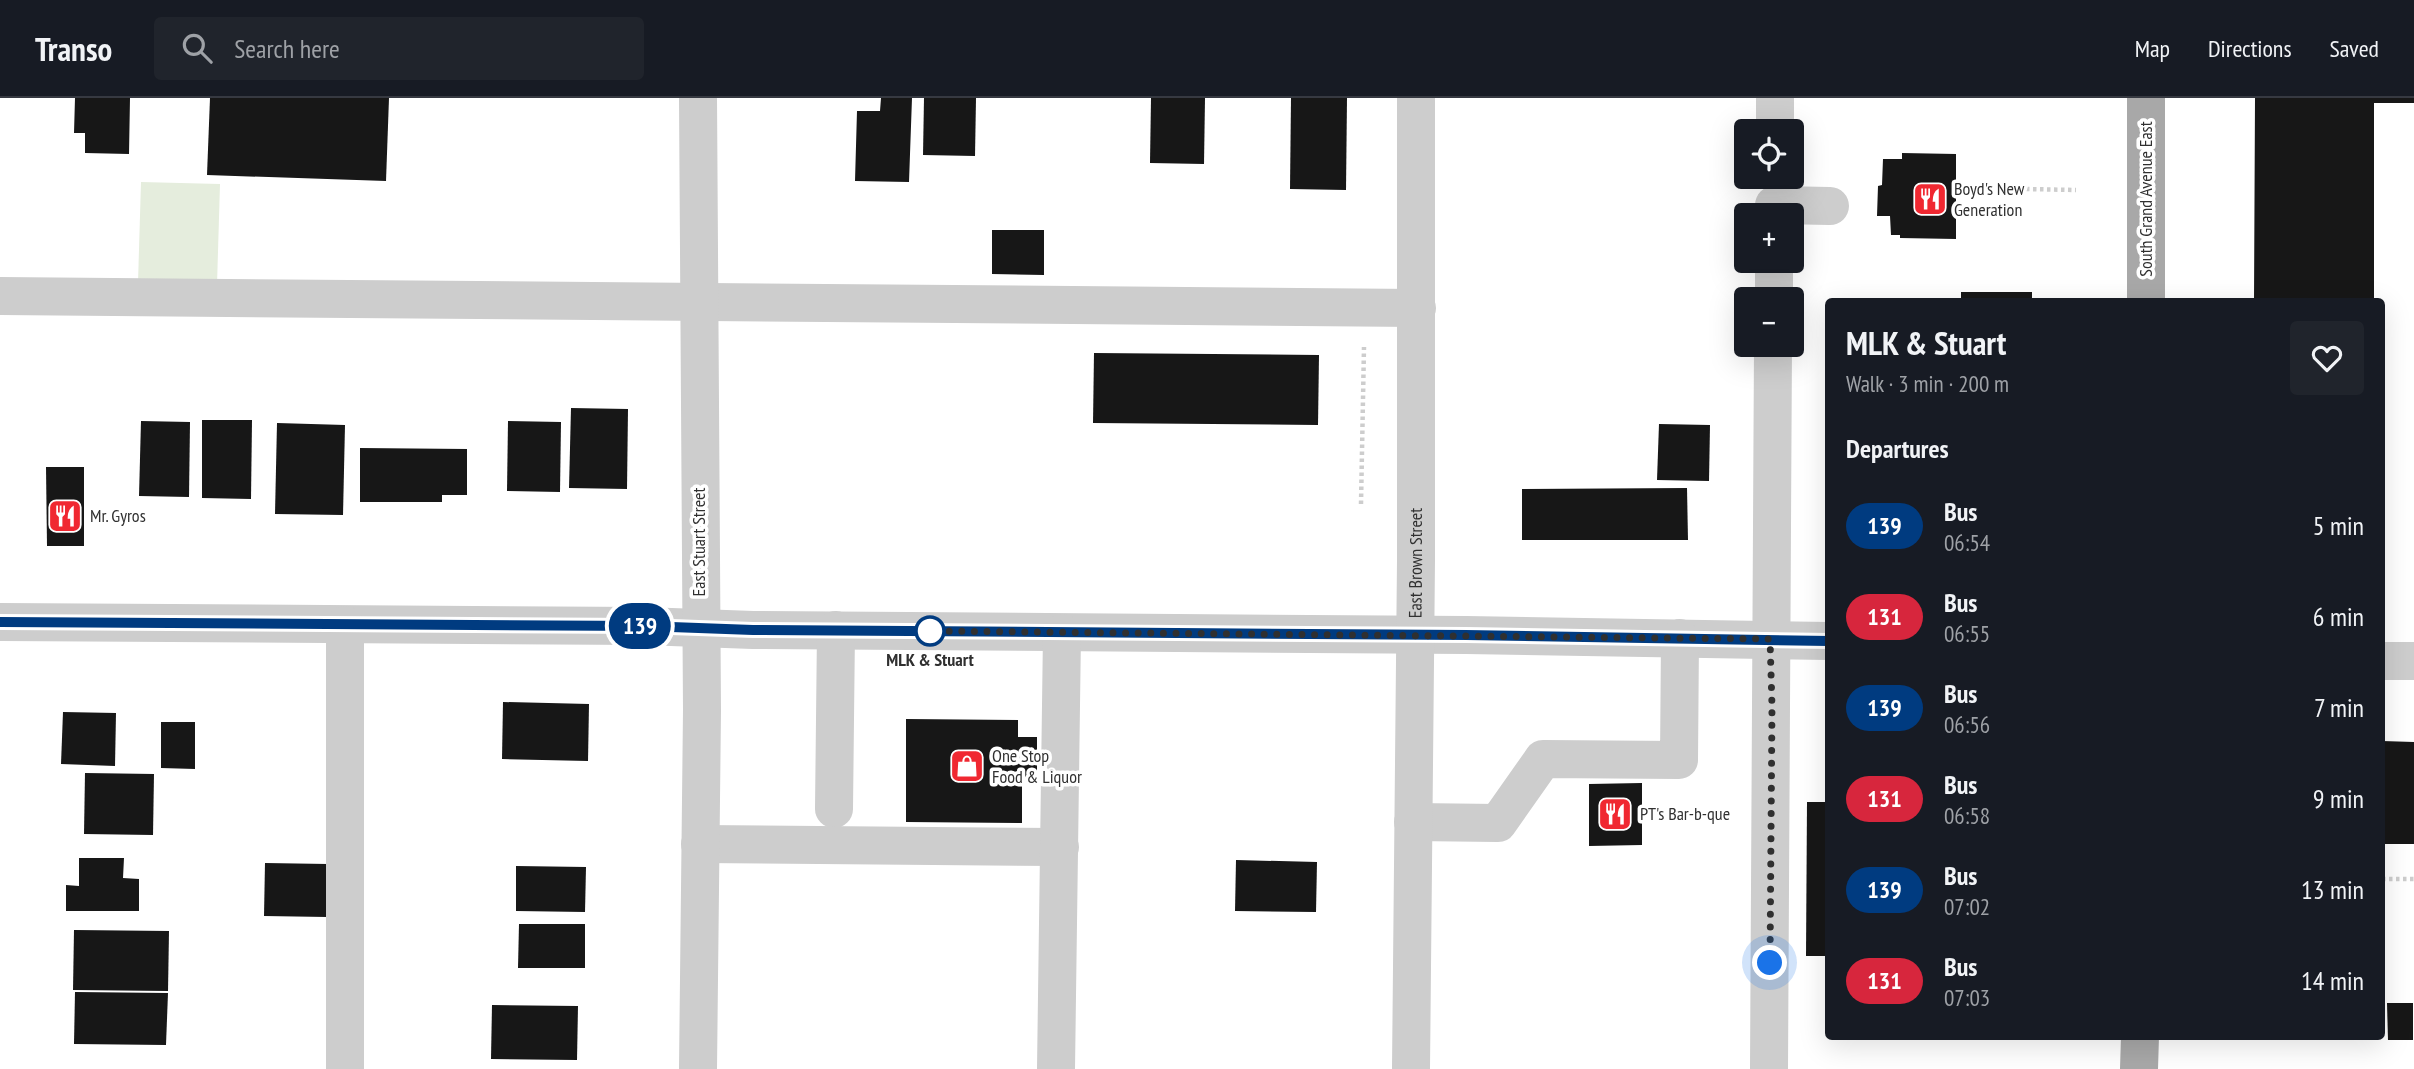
<!DOCTYPE html>
<html lang="en">
<head>
<meta charset="utf-8">
<style>
  :root { --surface:#171b24; --page:#20242c; --text:#f1f3f6; --muted:#9ea1a6; --line:#363941 }
  body { margin:0; font-family:"PT Sans Narrow",sans-serif; background:var(--page); color:var(--text); height:100vh; display:flex; flex-direction:column; font-size:26px; white-space:nowrap }
  * { box-sizing:border-box; margin:0 }
  p { font-size:23px; color:var(--muted) }
  .icon { flex:none; width:38px; height:38px; fill:none; stroke:currentColor; stroke-width:2; stroke-linecap:round; stroke-linejoin:round }
  .map { position:relative; flex:1; overflow:hidden }
  .side { position:absolute; left:1825px; top:200px; width:560px; height:742px; display:flex; flex-direction:column; background:var(--surface); border-radius:7px; box-shadow:0 7px 28px #0002 }
  .side>* { flex:none }
  .badge { padding:0 14px; border-radius:23px; font-size:24px; line-height:46px }
  .fabs { position:absolute; left:1734px; top:21px; display:grid; gap:14px }
  .fabs a { display:grid; place-items:center; width:70px; height:70px; border-radius:7px; background:var(--surface); box-shadow:0 7px 28px #0002; font-size:35px }
  .you { position:absolute; width:35px; height:35px; margin:-18px; border:5px solid #fff; border-radius:50%; background:#1a73e8; box-shadow:0 0 0 10px #1a73e833 }
  .map>.badge { position:absolute; translate:-50% -50%; box-shadow:0 0 0 4px #fff }
  h2 { padding:0 21px; font-size:26px; line-height:63px }
  .round { display:grid; place-items:center; flex:none; width:74px; height:74px; border-radius:7px; background:var(--page) }
  .summary { display:flex; align-items:center; justify-content:space-between; height:119px; padding:0 21px }
  h1 { font-size:33px; font-weight:600; line-height:52px }
  ul { padding:0; list-style:none }
  li { display:flex; align-items:center; gap:21px; height:91px; padding:0 21px }
  li div { flex:1 }
  li b { display:block; font-size:26px }
  li em { font-style:normal }
  li .badge { min-width:77px; font-weight:700; text-align:center }
  header { display:flex; align-items:center; gap:42px; box-sizing:border-box; height:98px; padding:0 35px; background:var(--surface); border-bottom:2px solid var(--line) }
  header strong { font-size:33px }
  nav { display:flex; gap:38px; margin-inline-start:auto; font-size:24px }
  .search { width:490px; height:63px; background:var(--page); display:flex; align-items:center; gap:18px; box-sizing:border-box; padding:0 24px; border-radius:7px; color:var(--muted); font-size:26px }
  .map>svg:first-child { display:block }
  .green { fill:#e5eddd }
  .building { fill:#171717 }
  .lines { fill:none; stroke-linecap:round; stroke-linejoin:round }
  .path { stroke:#cdcdcd; stroke-width:4.5; stroke-dasharray:3.5 3.5; stroke-linecap:butt }
  .minor { stroke:#cdcdcd; stroke-width:38 }
  .major { stroke:#a8a8a8; stroke-width:38 }
  .line-casing { stroke:#fff; stroke-width:16 }
  .line { stroke:#003b80; stroke-width:10 }
  .walk { stroke:#303030; stroke-width:7; stroke-dasharray:0 12.6 }
  .stop-dot { fill:#fff; stroke:#003b80; stroke-width:3.5 }
  .labels { text-anchor:middle; stroke-width:7; stroke-linejoin:round; paint-order:stroke }
  .poi-label { font-size:18px; fill:#303030; stroke:#fff; text-anchor:start }
  .street-label { font-size:18px; fill:#303030; stroke:#fff }
  .stop-label { font-size:18px; font-weight:bold; fill:#303030; stroke:#fff }
</style>
</head>
<body>
<header>
<strong>Transo</strong>
<div class="search"><svg class="icon" aria-label="search" viewBox="0 0 24 24"><circle cx="10" cy="10" r="6"/><path d="M15 15l6 6"/></svg>Search here</div>
<nav><a>Map</a><a>Directions</a><a>Saved</a></nav>
</header>
<div class="map">
<svg width="2414" height="971" viewBox="0 0 2414 971">
  <rect width="100%" height="100%" fill="#fff"/>
  <!-- green -->
  <polygon class="green" points="141,84 220,86 217,187 138,185"/>
  <!-- building -->
  <g class="building">
    <polygon points="75,0 130,0 129,56 85,55 85,35 74,35"/>
    <polygon points="210,0 389,0 386,83 207,77"/>
    <polygon points="881,0 912,0 909,84 855,83 857,13 880,13"/>
    <polygon points="924,0 976,0 975,58 923,57"/>
    <polygon points="1151,0 1205,0 1204,66 1150,65"/>
    <polygon points="1291,0 1347,0 1346,92 1290,91"/>
    <polygon points="2255,0 2414,0 2414,5 2374,5 2374,203 2254,203"/>
    <polygon points="1902,55 1956,56 1956,141 1900,140 1900,137 1891,137 1890,118 1877,118 1878,88 1882,87 1883,61 1902,61"/>
    <polygon points="992,132 1044,132 1044,177 992,176"/>
    <rect x="1961" y="194" width="71" height="9"/>
    <polygon points="1094,255 1319,257 1318,327 1093,325"/>
    <polygon points="571,310 628,311 627,391 569,390"/>
    <polygon points="202,322 252,322 251,401 202,400"/>
    <polygon points="141,323 190,324 189,399 139,398"/>
    <polygon points="508,323 561,324 560,394 507,393"/>
    <polygon points="277,325 345,327 343,417 275,416"/>
    <polygon points="1659,326 1710,327 1709,383 1657,382"/>
    <polygon points="360,350 467,351 467,397 442,397 442,404 360,404"/>
    <polygon points="46,369 84,369 84,448 47,448"/>
    <polygon points="1687,390 1688,442 1522,442 1522,391"/>
    <polygon points="503,604 589,606 588,663 502,661"/>
    <polygon points="63,614 116,615 115,668 61,666"/>
    <polygon points="906,621 1018,622 1018,639 1037,639 1037,682 1022,682 1022,725 906,724"/>
    <polygon points="161,624 195,624 195,671 161,670"/>
    <polygon points="2382,643 2414,644 2414,746 2382,746"/>
    <polygon points="85,675 154,676 153,737 84,736"/>
    <polygon points="1642,685 1642,747 1589,748 1589,686"/>
    <polygon points="1807,704 1829,704 1829,858 1806,858"/>
    <polygon points="79,760 124,760 123,780 139,781 139,813 66,813 66,787 79,788"/>
    <polygon points="1236,762 1317,764 1316,814 1235,813"/>
    <polygon points="265,765 328,766 327,819 264,818"/>
    <polygon points="516,768 586,769 585,814 516,813"/>
    <polygon points="519,826 585,826 585,870 518,870"/>
    <polygon points="74,832 169,833 168,893 73,892"/>
    <polygon points="75,894 168,895 166,947 74,946"/>
    <polygon points="2387,905 2413,905 2413,942 2388,942"/>
    <polygon points="492,907 578,908 577,962 491,961"/>
  </g>
  <g class="lines">
    <!-- path -->
    <g class="path">
      <polyline points="1977,90 2076,92"/>
      <polyline points="1361,406 1364,249"/>
      <polyline points="2382,781 2414,781"/>
    </g>
    <!-- minor -->
    <g class="minor">
      <polyline points="1775,33 1775,0"/>
      <polyline points="1774,107 1830,108"/>
      <polyline points="0,198 1417,210"/>
      <polyline points="1774,201 1774,163"/>
      <polyline points="0,524 644,528 753,532 1466,537 1829,543"/>
      <polyline points="345,527 345,971"/>
      <polyline points="2382,563 2414,563"/>
      <polyline points="834,711 836,532"/>
      <polyline points="1413,724 1498,725 1543,661 1679,662 1680,540"/>
      <polyline points="700,746 1060,749"/>
      <polyline points="698,971 702,612 698,0"/>
      <polyline points="1056,971 1062,535"/>
      <path id="s1" d="M1411,971L1416,462V0"/>
      <polyline points="1769,971 1773,247"/>
    </g>
    <!-- major -->
    <g class="major">
      <polyline points="2146,0 2146,203"/>
      <polyline points="2139,971 2140,938"/>
    </g>
  </g>
  <g class="lines">
    <!-- line casing -->
    <g class="line-casing">
      <polyline id="line" points="0,524 644,528 753,532 1466,537 1829,543"/>
    </g>
    <!-- line -->
    <use href="#line" class="line"/>
    <!-- walk -->
    <polyline class="walk" points="930,533 927,533 1770,541 1772,608 1770,865"/>
  </g>
  <!-- icons -->
  <defs>
    <g id="restaurant-square" transform="scale(1.75)"><rect x="-9" y="-9" width="18" height="18" rx="4" fill="#f02831" stroke="#fff"/><path d="M-5-6h1v4h1v-4h1v4h1v-4h1v5L-1.5 .5V6h-2V.5L-5-1ZM5-6V6H3V1.5H1.5Q1.5-4 5-6Z" fill="#fff"/></g>
    <g id="shop-square" transform="scale(1.75)"><rect x="-9" y="-9" width="18" height="18" rx="4" fill="#f02831" stroke="#fff"/><path d="M-5-2.5h2.3a2.7 3.5 0 0 1 5.4 0H5L5.5 6h-11ZM-1.5-2.5h3a1.5 2.3 0 0 0-3 0Z" fill="#fff"/></g>
  </defs>
  <g fill-rule="evenodd">
    <use href="#restaurant-square" x="1930" y="101"/>
    <use href="#restaurant-square" x="65" y="418"/>
    <use href="#shop-square" x="967" y="668"/>
    <use href="#restaurant-square" x="1615" y="716"/>
  </g>
  <!-- markers -->
  <circle class="stop-dot" cx="930" cy="533" r="14"/>
  <g class="labels">
    <!-- poi labels -->
    <g class="poi-label">
      <text x="1954" y="97">Boyd's New<tspan x="1954" dy="21">Generation</tspan></text>
      <text x="90" y="424">Mr. Gyros</text>
      <text x="992" y="664">One Stop<tspan x="992" dy="21">Food &amp; Liquor</tspan></text>
      <text x="1640" y="722">PT's Bar-b-que</text>
    </g>
    <!-- street labels -->
    <g class="street-label">
      <text transform="translate(2146 101) rotate(-90)" y="6">South Grand Avenue East</text>
      <text transform="translate(699 444) rotate(-90)" y="6">East Stuart Street</text>
      <text dy="6" stroke="none"><textPath href="#s1" startOffset="506">East Brown Street</textPath></text>
    </g>
    <!-- stop labels -->
    <g class="stop-label">
      <text x="930" y="568">MLK &amp; Stuart</text>
    </g>
  </g>
</svg>
<div class="fabs">
<a><svg class="icon" aria-label="locate" viewBox="0 0 24 24"><circle cx="12" cy="12" r="6"/><path d="M12 2v4M12 18v4M2 12h4M18 12h4"/></svg></a>
<a>+</a>
<a>−</a>
</div>
<div class="you" style="left:1770px;top:865px"></div>
<b class="badge" style="left:640px;top:528px;background:#003b80;color:#fff">139</b>
<section class="side">
<div class="summary"><div><h1>MLK &amp; Stuart</h1><p>Walk · 3 min · 200 m</p></div><a class="round"><svg class="icon" aria-label="heart" viewBox="0 0 24 24"><path d="M12 20l-8-8c-3-5 5-10 8-4 3-6 11-1 8 4z"/></svg></a></div>
<h2>Departures</h2>
<ul>
<li><span class="badge" style="background:#003b80;color:#fff">139</span><div><b>Bus</b><p>06:54</p></div><em>5 min</em></li>
<li><span class="badge" style="background:#d7263d;color:#fff">131</span><div><b>Bus</b><p>06:55</p></div><em>6 min</em></li>
<li><span class="badge" style="background:#003b80;color:#fff">139</span><div><b>Bus</b><p>06:56</p></div><em>7 min</em></li>
<li><span class="badge" style="background:#d7263d;color:#fff">131</span><div><b>Bus</b><p>06:58</p></div><em>9 min</em></li>
<li><span class="badge" style="background:#003b80;color:#fff">139</span><div><b>Bus</b><p>07:02</p></div><em>13 min</em></li>
<li><span class="badge" style="background:#d7263d;color:#fff">131</span><div><b>Bus</b><p>07:03</p></div><em>14 min</em></li>
</ul>
</section>
</div>
</body>
</html>
